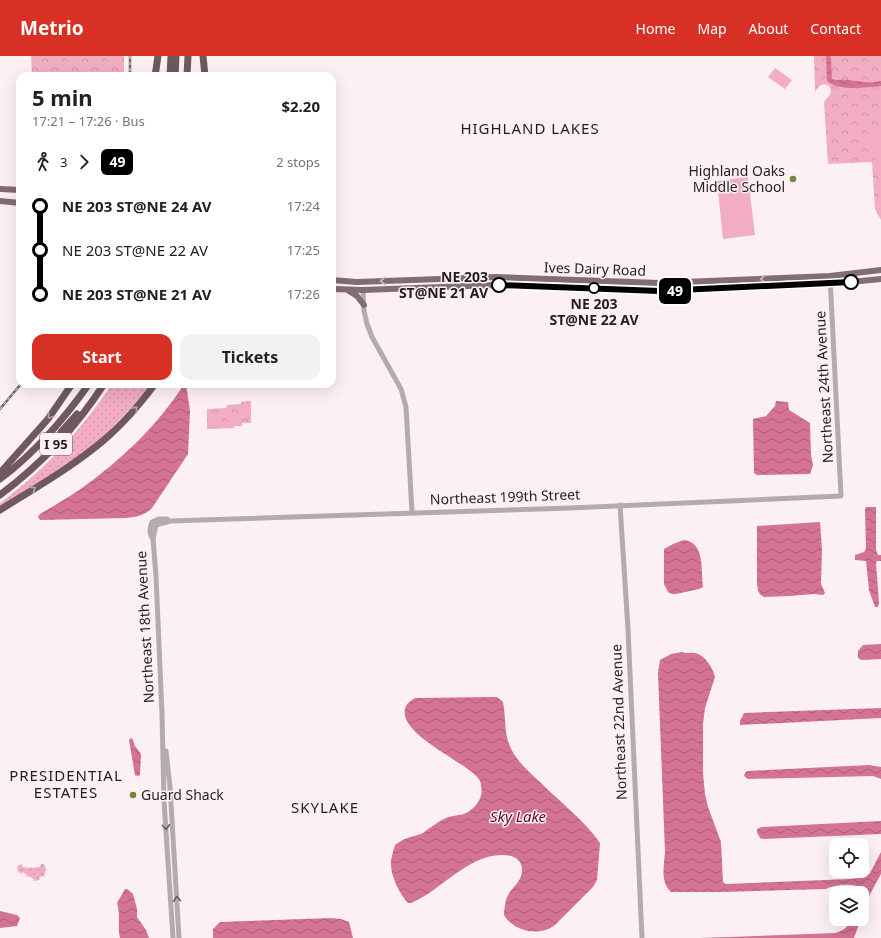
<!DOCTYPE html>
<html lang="en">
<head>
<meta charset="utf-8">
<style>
  :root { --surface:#fff; --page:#f2f2f2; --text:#202124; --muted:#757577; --accent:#d93025 }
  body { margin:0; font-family:"Noto Sans",sans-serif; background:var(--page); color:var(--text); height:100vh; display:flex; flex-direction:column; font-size:15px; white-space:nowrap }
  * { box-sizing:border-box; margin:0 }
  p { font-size:13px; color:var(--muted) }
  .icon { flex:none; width:22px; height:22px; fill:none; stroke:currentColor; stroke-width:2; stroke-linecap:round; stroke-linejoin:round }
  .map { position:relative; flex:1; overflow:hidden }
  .side { position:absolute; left:16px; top:16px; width:320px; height:316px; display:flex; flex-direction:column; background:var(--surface); border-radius:12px; box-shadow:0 4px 16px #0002 }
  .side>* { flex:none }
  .badge { padding:0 8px; border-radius:6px; font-size:14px; line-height:26px }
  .buttons { position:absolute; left:829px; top:782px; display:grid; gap:8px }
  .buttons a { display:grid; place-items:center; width:40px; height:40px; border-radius:8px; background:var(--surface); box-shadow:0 4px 16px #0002; font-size:20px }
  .map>.badge { position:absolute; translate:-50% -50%; box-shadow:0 0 0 2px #fff }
  .legs { display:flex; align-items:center; gap:6px; height:44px; padding:0 16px; font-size:13px }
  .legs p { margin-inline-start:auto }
  .summary { display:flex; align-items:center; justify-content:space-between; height:68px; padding:0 16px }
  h1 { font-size:22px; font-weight:700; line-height:30px }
  .cta { display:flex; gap:8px; margin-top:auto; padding:8px 16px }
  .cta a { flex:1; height:46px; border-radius:12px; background:var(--accent); color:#fff; font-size:16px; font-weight:700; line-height:46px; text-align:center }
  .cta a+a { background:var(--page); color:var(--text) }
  ul { padding:0 16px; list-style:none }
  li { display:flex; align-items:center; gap:14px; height:44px; font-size:15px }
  li i { display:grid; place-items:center; width:6px; height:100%; margin:0 5px; background:currentColor }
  li i::after { content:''; width:10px; height:10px; margin:-5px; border:3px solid; border-radius:50%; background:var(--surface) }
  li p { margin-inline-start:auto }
  li:first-child i { background:linear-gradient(#0000 50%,currentColor 0) }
  li:last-child i { background:linear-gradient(currentColor 50%,#0000 0) }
  header { display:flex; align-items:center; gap:24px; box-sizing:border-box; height:56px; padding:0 20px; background:var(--accent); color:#fff }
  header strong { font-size:19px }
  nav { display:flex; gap:22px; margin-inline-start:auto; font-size:14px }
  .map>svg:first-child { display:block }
  .grass { fill:url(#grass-dots) }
  .park { fill:url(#park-crowns) }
  .pitch { fill:#f3adc2 }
  .water { fill:url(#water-waves) }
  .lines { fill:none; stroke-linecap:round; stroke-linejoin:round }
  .minor { stroke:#b6aaad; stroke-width:5 }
  .major { stroke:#826d73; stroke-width:6 }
  .highway { stroke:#6f585e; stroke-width:7 }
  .rail-casing { stroke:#71676a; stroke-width:2.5 }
  .rail { stroke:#fcf0f3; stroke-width:1; stroke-dasharray:3; stroke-linecap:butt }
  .oneway { stroke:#cbbcc0 }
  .oneway2 { stroke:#b6a4a8 }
  .oneway3 { stroke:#675c5f }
  .line-1-casing { stroke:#fff; stroke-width:9 }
  .line-1 { stroke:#000; stroke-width:6 }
  .poi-dot { fill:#758737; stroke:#fcf0f3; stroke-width:1.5 }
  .stop-1-dot { fill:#fff; stroke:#000; stroke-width:2 }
  .labels { text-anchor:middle; stroke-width:3; stroke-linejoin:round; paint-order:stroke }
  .shield { fill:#fcf0f3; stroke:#665c5f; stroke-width:1 }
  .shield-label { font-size:13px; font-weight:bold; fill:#261c1f }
  .poi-label { font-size:14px; fill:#261c1f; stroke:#fcf0f3; text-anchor:end }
  .street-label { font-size:14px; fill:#261c1f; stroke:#fcf0f3 }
  .stop-label { font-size:14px; font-weight:bold; fill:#261c1f; stroke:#fcf0f3; text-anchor:end }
  .neighbourhood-label { font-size:15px; letter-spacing:1px; fill:#261c1f; stroke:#fcf0f3 }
  .water-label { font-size:15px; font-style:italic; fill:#630732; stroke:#fcf0f3 }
</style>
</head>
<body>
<header>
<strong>Metrio</strong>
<nav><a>Home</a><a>Map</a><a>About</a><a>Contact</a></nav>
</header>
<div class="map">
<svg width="881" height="882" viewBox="0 0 881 882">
  <defs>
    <pattern id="grass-dots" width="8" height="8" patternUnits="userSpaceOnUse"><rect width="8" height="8" fill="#f3adc2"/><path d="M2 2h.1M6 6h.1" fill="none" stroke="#d094a6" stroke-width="1.8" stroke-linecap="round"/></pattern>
    <pattern id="park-crowns" width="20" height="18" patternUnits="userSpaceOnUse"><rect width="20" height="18" fill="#f3adc2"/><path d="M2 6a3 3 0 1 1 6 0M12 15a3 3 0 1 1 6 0" fill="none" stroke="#d094a6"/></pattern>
    <pattern id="water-waves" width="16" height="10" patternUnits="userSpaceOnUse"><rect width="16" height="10" fill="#d57394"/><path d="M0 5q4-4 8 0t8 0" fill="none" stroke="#ad5e78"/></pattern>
  </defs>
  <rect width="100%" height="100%" fill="#fcf0f3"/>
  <!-- grass -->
  <g class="grass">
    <path d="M112,328H153L98,387L0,452V447C44,415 82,373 112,328Z"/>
    <polygon points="22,808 22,811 31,812 31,810 32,812 40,811 41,808 44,808 46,813 44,821 42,820 39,822 40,824 33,825 34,823 28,820 26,822 27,819 23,816 21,818 17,814 18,810"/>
  </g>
  <!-- park -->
  <g class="park">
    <polygon points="31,0 124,0 124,20 32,20"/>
    <path d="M814,0H881V164L875,153L872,106L828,108L824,46C828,40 834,37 829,30L824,28L819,30L815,36Z"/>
    <polygon points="251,345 251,367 242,367 242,370 234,370 234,372 207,373 207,353 226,352 227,349 241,348 241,346"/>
  </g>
  <!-- pitch -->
  <g class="pitch">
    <polygon points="775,12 792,24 785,33 768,21"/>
    <polygon points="870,71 881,71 881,112 872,96 870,96"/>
    <polygon points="748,121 755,179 723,183 717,125"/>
  </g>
  <!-- water -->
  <g class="water">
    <path d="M826,0H830L831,3L832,23C838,25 843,23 848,24C860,25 868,28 881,25V30C864,31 842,36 827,25Z"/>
    <path d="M186,328L190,355L188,398L152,452C145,459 137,461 126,462L40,464L38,461L40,458C53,450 68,442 82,432C121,404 156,371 183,330Z"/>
    <polygon points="776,345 788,346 789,354 810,367 811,399 813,409 810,418 757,419 754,417 753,363 766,360 775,350"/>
    <polygon points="866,451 876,451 876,494 878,499 881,499 881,505 877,505 876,507 879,547 878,551 875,551 869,534 866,505 855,504 855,499 864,496 866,493 865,454"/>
    <path d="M820,466L822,494L821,528L825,537L823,539L814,538L790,540L764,541C758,538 758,534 757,529V470Z"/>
    <path d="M684,484C705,486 701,515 703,531L699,533L676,538H672L668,536L664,528V493L673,488Z"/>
    <polygon points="881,588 881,603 861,604 858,602 858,595 863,589"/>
    <path d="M682,596C687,598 690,596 695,597C705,599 713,612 715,621L705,652L703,668V718L705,738L708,751L721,786L723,826L726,828L851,823L866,821L870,817L881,796V818L868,842L862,860V837H859L861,833C854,826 834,829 826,833L722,836H671C660,826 664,810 665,796L658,617L660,604L671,598Z"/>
    <path d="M489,641H497L503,646C506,660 504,675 509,688C515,704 528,715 540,726C560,746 584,764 600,787L597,824L593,831L555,869C539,881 514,876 504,859C504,853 505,847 507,841C512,830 523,826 522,812C521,805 517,802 511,800C473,792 443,834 411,847H408C399,837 390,819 391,805C392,800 393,794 395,789C398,787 402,784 405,783C411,780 417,780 423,777C430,772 437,766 446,762C452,759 460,760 466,757C476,752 484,741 481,730C481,727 480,724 478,722C465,705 394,677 406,650C408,646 412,644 415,642Z"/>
    <polygon points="881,652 881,662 740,669 740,665 744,657"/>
    <polygon points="132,682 135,690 141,698 140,719 138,720 135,719 129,684"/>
    <polygon points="869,709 881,711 881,723 873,720 748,723 744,720 745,717 747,715"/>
    <polygon points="881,765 881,778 763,783 760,782 757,776 757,773 762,771"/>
    <path d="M125,833H127L133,838L137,853V861L146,874L149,882H120C117,871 121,859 117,847Z"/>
    <polygon points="0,855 17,859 20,862 17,870 0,872"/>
    <polygon points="331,862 341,863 349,866 353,882 213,882 213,873 220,866"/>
    <path d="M850,863H861L854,882H700L835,877C844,874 848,872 850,863Z"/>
  </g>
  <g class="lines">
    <!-- minor -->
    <g class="minor">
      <polyline points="363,234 364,255 367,268 372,281 401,333 406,351 412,456"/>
      <polyline points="620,449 628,573 642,882"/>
      <path d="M153,483C149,477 149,473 152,466L159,463H167"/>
      <polyline points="166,695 170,731 179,882"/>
      <polyline points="173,882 164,745 162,658 156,520 153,483 156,469 170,465 570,452 841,440 830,220"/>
    </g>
    <!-- major -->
    <g class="major">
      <polyline points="0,133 20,134"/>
      <polyline points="0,145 20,147"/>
      <polyline points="332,224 357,226 495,221 659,227 830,220 881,214"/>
      <polyline points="332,233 363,234 495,229 659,235 830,228 881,223"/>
      <polyline points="349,235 357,240 364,249"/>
    </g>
    <!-- highway -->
    <g class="highway">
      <polyline points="203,0 205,20"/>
      <polyline points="155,20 158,0"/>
      <polyline points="170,20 171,0"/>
      <polyline points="175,20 176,0"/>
      <polyline points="187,20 188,0"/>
      <polyline points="61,376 77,358"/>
      <polyline points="0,417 48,363 72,328"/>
      <path d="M0,423C35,397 64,363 89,328"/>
      <path d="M0,439C40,409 77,370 104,328"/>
      <path d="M0,454C35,432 72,411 104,384C123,368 140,348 155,328"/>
    </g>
    <!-- rail casing -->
    <g class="rail-casing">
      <g id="rail">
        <polyline points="130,0 130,20"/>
        <polyline points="0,353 21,328"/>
      </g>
    </g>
    <!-- rail -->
    <use href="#rail" class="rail"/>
  </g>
  <!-- one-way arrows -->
  <defs><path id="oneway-chevron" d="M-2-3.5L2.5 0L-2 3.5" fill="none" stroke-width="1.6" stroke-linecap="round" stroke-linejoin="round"/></defs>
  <g class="oneway">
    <use href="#oneway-chevron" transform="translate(763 223) rotate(178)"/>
    <use href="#oneway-chevron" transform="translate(383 225) rotate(178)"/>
  </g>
  <g class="oneway2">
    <use href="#oneway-chevron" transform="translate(135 353) rotate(-49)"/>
    <use href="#oneway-chevron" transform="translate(50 360) rotate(128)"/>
    <use href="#oneway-chevron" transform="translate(33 433) rotate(-33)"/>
  </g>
  <g class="oneway3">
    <use href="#oneway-chevron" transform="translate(166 771) rotate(86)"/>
    <use href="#oneway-chevron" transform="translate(177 843) rotate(-94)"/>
  </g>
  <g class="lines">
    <!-- line-1 casing -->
    <g class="line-1-casing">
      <polyline id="line-1" points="499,229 659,235 851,226"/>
    </g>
    <!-- line-1 -->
    <use href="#line-1" class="line-1"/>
  </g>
  <!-- markers -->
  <g class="poi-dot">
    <circle cx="793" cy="123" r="4"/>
    <circle cx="133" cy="739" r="4"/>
  </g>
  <g class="stop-1-dot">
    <circle cx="851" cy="226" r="7"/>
    <circle cx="499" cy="229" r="7"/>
    <circle cx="594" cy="232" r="5"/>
  </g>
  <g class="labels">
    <!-- shield labels -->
    <rect class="shield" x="40" y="377" width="32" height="22" rx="3"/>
    <g class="shield-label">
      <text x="56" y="393">I 95</text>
    </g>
    <!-- poi labels -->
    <g class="poi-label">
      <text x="785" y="120">Highland Oaks<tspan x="785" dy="16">Middle School</tspan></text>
      <text x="141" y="744" text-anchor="start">Guard Shack</text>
    </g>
    <!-- street labels -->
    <g class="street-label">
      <text transform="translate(595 213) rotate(2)" y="5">Ives Dairy Road</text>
      <text transform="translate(824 331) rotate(-93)" y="5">Northeast 24th Avenue</text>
      <text transform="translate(505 441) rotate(-2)" y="5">Northeast 199th Street</text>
      <text transform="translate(145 571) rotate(-93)" y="5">Northeast 18th Avenue</text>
      <text transform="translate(619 666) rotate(-92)" y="5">Northeast 22nd Avenue</text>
    </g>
    <!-- stop labels -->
    <g class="stop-label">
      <text x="488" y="226">NE 203<tspan x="488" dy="16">ST@NE 21 AV</tspan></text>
      <text x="594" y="253" text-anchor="middle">NE 203<tspan x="594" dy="16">ST@NE 22 AV</tspan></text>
    </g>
    <!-- neighbourhood labels -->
    <g class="neighbourhood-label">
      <text x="530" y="78">HIGHLAND LAKES</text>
      <text x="66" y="725">PRESIDENTIAL<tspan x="66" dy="17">ESTATES</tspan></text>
      <text x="325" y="757">SKYLAKE</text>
    </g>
    <!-- water labels -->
    <g class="water-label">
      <text x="518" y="766">Sky Lake</text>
    </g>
  </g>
</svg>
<div class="buttons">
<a><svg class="icon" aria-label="locate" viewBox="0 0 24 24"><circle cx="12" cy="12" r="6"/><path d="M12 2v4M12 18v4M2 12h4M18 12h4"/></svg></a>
<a><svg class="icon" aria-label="layers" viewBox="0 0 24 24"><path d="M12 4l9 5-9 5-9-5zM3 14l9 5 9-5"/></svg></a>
</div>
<b class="badge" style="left:675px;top:235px;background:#000;color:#fff">49</b>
<section class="side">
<div class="summary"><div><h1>5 min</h1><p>17:21 – 17:26 · Bus</p></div><b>$2.20</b></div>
<div class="legs"><svg class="icon" aria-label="walk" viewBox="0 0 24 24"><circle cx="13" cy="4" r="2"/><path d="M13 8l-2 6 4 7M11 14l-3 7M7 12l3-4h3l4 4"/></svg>3<svg class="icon" aria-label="forward" viewBox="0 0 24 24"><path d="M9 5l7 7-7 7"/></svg><b class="badge" style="background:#000;color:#fff">49</b><p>2 stops</p></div>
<ul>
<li><i style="color:#000"></i><b>NE 203 ST@NE 24 AV</b><p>17:24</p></li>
<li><i style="color:#000"></i><span>NE 203 ST@NE 22 AV</span><p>17:25</p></li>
<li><i style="color:#000"></i><b>NE 203 ST@NE 21 AV</b><p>17:26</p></li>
</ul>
<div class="cta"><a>Start</a><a>Tickets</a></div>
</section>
</div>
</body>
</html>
